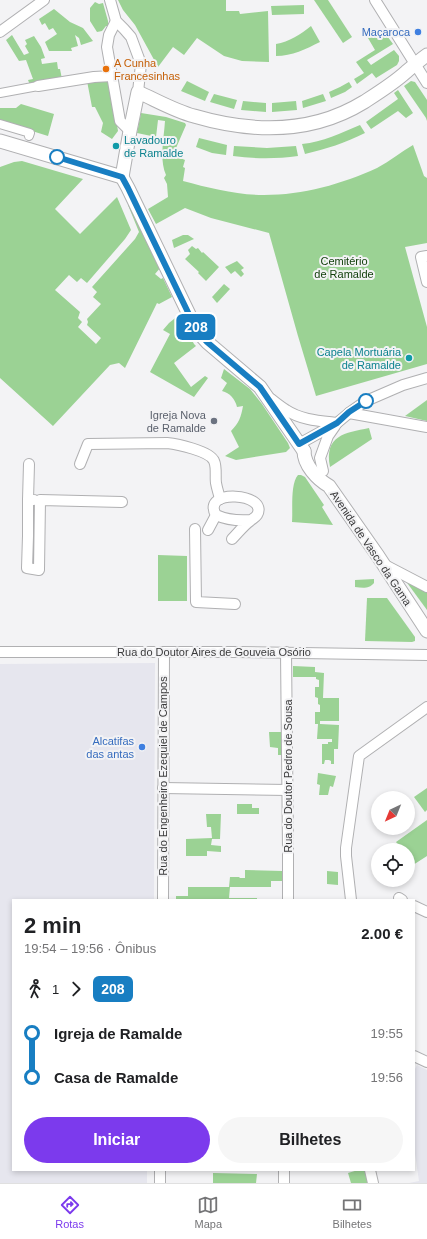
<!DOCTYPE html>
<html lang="pt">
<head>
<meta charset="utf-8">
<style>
  :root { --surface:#fff; --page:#f6f6f6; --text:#202124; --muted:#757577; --line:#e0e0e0; --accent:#7c3aed }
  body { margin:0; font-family:Helvetica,sans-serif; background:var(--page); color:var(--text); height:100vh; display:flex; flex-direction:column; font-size:15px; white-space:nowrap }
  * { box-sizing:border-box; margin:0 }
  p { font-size:13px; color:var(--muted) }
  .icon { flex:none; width:22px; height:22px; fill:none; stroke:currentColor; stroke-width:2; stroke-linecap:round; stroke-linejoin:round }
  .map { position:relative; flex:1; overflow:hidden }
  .side { position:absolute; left:12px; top:899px; width:403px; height:272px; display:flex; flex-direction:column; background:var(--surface); border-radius:0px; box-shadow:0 2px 6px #0003 }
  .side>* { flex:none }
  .badge { padding:0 8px; border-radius:6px; font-size:14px; line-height:26px }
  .needle { width:26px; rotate:223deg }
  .fabs { position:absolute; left:371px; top:791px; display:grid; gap:8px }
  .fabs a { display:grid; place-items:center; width:44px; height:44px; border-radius:50%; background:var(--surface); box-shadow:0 2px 6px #0003; font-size:20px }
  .map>.badge { position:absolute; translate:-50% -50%; box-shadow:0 0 0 2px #fff }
  .legs { display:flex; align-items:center; gap:6px; height:44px; padding:0 12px; font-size:13px }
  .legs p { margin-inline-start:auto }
  .headline { display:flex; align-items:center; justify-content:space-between; height:68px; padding:0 12px }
  h1 { font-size:22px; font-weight:600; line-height:30px }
  .cta { display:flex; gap:8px; margin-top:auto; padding:8px 12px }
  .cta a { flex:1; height:46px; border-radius:24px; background:var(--accent); color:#fff; font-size:16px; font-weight:600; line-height:46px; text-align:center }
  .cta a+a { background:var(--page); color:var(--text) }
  ul { padding:0 12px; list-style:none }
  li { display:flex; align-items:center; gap:14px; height:44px; font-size:15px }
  li i { display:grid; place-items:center; width:6px; height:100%; margin:0 5px; background:currentColor }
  li i::after { content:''; width:10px; height:10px; margin:-5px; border:3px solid; border-radius:50%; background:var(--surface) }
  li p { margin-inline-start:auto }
  li:first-child i { background:linear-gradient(#0000 50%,currentColor 0) }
  li:last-child i { background:linear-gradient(currentColor 50%,#0000 0) }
  .tabs { display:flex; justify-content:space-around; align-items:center; height:56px; border-top:1px solid var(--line); background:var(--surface); font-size:11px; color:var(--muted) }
  .tabs a { display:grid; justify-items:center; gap:2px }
  .tabs .selected { color:var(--accent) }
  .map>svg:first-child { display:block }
  .built { fill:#e6e6ee }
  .green { fill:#9bd294 }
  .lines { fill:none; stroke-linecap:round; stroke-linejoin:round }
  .pedestrian-casing { stroke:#b0b0b2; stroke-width:10 }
  .minor-casing { stroke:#b0b0b2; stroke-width:12 }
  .tertiary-casing { stroke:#b0b0b2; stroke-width:15 }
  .pedestrian { stroke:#fff; stroke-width:8 }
  .minor { stroke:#fff; stroke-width:10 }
  .tertiary { stroke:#fff; stroke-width:13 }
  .line-1-casing { stroke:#fff; stroke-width:9 }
  .line-1 { stroke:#187ec2; stroke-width:6 }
  .shop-dot { fill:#3f7fe0; stroke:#f3f3f5; stroke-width:1.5 }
  .food-dot { fill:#e8710a; stroke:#f3f3f5; stroke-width:1.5 }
  .culture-dot { fill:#0f9aa8; stroke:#f3f3f5; stroke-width:1.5 }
  .stop-1-dot { fill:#fff; stroke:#187ec2; stroke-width:2 }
  .worship-dot { fill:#6b7280; stroke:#f3f3f5; stroke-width:1.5 }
  .labels { text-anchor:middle; stroke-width:4; stroke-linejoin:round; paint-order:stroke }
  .shop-label { font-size:11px; fill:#366cbe; stroke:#f3f3f5; text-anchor:end }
  .food-label { font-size:11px; fill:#c56008; stroke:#f3f3f5; text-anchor:start }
  .culture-label { font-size:11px; fill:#0d838f; stroke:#f3f3f5; text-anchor:start }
  .park-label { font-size:11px; fill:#13410d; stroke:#f3f3f5 }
  .worship-label { font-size:11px; fill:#5b616d; stroke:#f3f3f5; text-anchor:end }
  .street-label { font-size:11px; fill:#3b3b3c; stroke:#f3f3f5 }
</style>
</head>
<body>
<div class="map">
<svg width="427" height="1183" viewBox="0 0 427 1183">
  <rect width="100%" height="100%" fill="#f3f3f5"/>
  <!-- built -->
  <g class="built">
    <polygon points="155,663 154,900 13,900 13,1170 147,1170 147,1183 0,1183 0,664"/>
    <polygon points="417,1065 427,1070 427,1183 409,1183 419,1181 414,1147 414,1071"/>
  </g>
  <!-- green -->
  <g class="green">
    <polygon points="118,0 226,0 226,11 239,11 240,14 268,11 269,62 242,61 224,56 197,38 184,55 173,47 158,67 135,25 123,10"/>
    <polygon points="314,0 328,0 352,37 343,43"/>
    <polygon points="95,2 99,4 103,3 108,21 108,26 106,26 102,31 97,32 90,21 90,8"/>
    <polygon points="304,5 304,14 272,15 271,6"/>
    <polygon points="54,9 70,22 83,28 93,41 81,45 79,38 75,35 78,46 71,48 72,51 49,51 45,42 57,34 53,28 49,30 45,23 42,25 39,19"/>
    <path d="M311,26L320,42C306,49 292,56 276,56V44C289,42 301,34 311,26Z"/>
    <polygon points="382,29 393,44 367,60 371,65 394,50 399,56 399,61 397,65 376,78 372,73 357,84 354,79 364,73 356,62 375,50 368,38"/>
    <polygon points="12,35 24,55 29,53 25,46 27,44 25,40 34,36 41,47 45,58 41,59 42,64 57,62 58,69 60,69 62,79 30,85 28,80 33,79 26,60 19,61 6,40"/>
    <polygon points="87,81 110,82 118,131 112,139 101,132 103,123 95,107 92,107"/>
    <polygon points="187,81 209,92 205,101 181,91"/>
    <polygon points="411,81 415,82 427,100 427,121 426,118 404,86"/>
    <polygon points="349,82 352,87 345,92 331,98 329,92 340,87"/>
    <polygon points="398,90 413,113 406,118 398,111 371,129 366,122 398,99 394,93"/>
    <polygon points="214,94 237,100 234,109 210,102"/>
    <polygon points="323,94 326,101 303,108 302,101"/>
    <polygon points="243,101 266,103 266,112 241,110"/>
    <polygon points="296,101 297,110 272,112 272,103"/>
    <polygon points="21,104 54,114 48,136 0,121 0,108 16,108"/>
    <path d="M141,113L166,117L185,123L186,125L173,155L185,160L183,167L185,168L183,181C209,188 237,195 264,195C303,195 342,184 377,168C390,161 401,152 413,145L424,176L427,178V243L405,247L427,327V364L316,396L298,336L269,233L211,218L185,208L156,224L148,209L168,197L167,184L164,178L166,175C159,159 164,138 165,121L158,120L156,137L137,133Z"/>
    <path d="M360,125L365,133C345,143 326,149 305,154L302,144C323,142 341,133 360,125Z"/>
    <polygon points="199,138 227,145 226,155 212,153 196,147"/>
    <path d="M234,146L267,148L296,146L298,156C277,159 254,159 233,156Z"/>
    <polygon points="22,161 83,179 55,209 80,234 117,197 131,230 125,239 87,283 81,278 77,282 69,275 55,290 80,312 78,318 82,322 78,327 96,344 101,338 87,325 88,322 87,319 101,304 93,297 97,292 92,287 135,239 139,232 128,205 130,202 161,267 155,274 161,279 163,278 172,297 159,304 157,303 125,368 119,363 110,365 53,426 0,378 0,167 14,162"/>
    <polygon points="183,235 188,235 194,239 174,248 172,240"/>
    <polygon points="192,246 196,249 198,248 202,253 203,252 219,267 206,281 198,273 199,272 185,259 190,254 188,250"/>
    <polygon points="237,261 244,268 241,270 244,274 241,277 235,271 231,274 225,267"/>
    <polygon points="224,284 230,289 217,303 212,297"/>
    <polygon points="179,315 194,344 196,346 174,363 191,387 205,376 208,378 194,397 150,372 170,334 163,330 169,323"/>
    <path d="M224,369L250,389L262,404L288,443L290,448L286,452L236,460L225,456L239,447L231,431C239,423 241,417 243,406L237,407C235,399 230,393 222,391L227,383L221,378Z"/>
    <polygon points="427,400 427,421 405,416"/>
    <path d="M369,428L372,439L330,467C324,435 345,433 369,428Z"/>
    <path d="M298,475H301L305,477L324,505L322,507L333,525L292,522C293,510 290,484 298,475Z"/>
    <polygon points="158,555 187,556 187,601 158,601"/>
    <path d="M374,579V583C369,589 363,588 355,587V580Z"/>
    <polygon points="405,580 427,592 427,610"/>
    <polygon points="367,598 387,598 415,637 415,641 412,642 365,641"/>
    <polygon points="293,666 315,667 315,672 324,673 323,698 339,698 339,721 320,721 320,724 339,725 338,749 334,749 334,764 331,764 331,761 329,760 325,760 324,764 322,764 322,744 328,744 328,742 332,742 332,739 317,739 318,724 315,724 315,712 320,712 320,705 318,704 318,698 315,697 315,687 319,687 319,680 316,679 316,677 293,677"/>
    <polygon points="269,732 284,732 284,755 278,755 278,748 270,747"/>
    <polygon points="318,773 336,776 333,787 330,786 328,795 319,795 320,785 317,784"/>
    <polygon points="427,788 427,810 425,812 414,797"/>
    <polygon points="237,804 252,804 252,808 259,808 259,814 237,814"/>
    <polygon points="206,814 221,814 220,839 212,839 211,845 221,846 221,852 207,851 207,856 186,856 186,839 212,838 211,827 207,827"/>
    <polygon points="427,820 427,856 413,865 408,858 408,850 402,850 396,842"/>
    <polygon points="245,870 282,871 282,881 271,881 271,887 230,887 229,898 257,898 257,900 176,900 176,896 188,896 188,887 229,887 230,877 239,877 240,878 245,878"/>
    <polygon points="327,871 338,872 338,885 327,884"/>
    <polygon points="358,1170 366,1170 368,1183 351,1183 348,1173"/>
    <polygon points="213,1173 257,1174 256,1183 213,1183"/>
  </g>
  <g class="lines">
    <!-- pedestrian casing -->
    <g class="pedestrian-casing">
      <g id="pedestrian">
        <polyline points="0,93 38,86"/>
        <polyline points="0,124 30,133 29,136"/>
      </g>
    </g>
    <!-- minor casing -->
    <g class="minor-casing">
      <g id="minor">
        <polyline points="110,0 116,21 124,29 131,37 141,64 138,92"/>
        <polyline points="375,0 427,83"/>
        <polyline points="116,21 109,35 107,47 120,121 130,131"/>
        <polyline points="0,32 44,0"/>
        <polyline points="38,86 94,77 112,76"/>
        <polyline points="427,256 421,257 427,282"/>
        <path d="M271,399C276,403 281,407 286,410C301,420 320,421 337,423"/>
        <polyline points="349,413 427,427"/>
        <polyline points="299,444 337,423 349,413 366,401 403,385 427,378"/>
        <polyline points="29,464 28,500 34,500"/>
        <path d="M80,464L88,444L167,443C177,444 210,451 214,461C217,467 215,477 216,483C217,489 219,494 220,499"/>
        <polyline points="323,471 320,458 328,436 335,426"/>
        <polyline points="28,500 28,536 27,568 39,570 40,500 122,502"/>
        <polyline points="195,529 196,602 235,604"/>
        <polyline points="208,530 216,515"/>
        <path d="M232,539C238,533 243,526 250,521C252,519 255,518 257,515C270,493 200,488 216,515C227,520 238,521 251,520"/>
        <polyline points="383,564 427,587"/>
        <polyline points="0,652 235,652 427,655"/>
        <polyline points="286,652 288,848 288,900"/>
        <polyline points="163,788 288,790"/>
        <polyline points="399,898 402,900"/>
        <polyline points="163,900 164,652"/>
        <polyline points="351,900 346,856 346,848 359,756 427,707"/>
        <polyline points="414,906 427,912"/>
        <polyline points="414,1056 427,1062"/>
        <polyline points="370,1170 373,1183"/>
        <polyline points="160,1183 160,1170"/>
        <polyline points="284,1183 284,1170"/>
      </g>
    </g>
    <!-- tertiary casing -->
    <g class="tertiary-casing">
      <g id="tertiary">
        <polyline points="0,141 122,177"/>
        <path d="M122,177L130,131L138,92C156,100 175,111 194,116C252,133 312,134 364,102C378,93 394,83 406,72C413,66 420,60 427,55"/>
        <polyline points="122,177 128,188 197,331 207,342 260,387 304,451"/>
        <path d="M304,451C304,465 317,479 329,486L378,556L427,631"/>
      </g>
    </g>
    <!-- pedestrian -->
    <use href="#pedestrian" class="pedestrian"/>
    <!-- minor -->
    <use href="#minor" class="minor"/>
    <!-- tertiary -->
    <use href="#tertiary" class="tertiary"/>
  </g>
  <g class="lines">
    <!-- line-1 casing -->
    <g class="line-1-casing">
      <polyline id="line-1" points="57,157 122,177 128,188 197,331 207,342 260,387 299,444 337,423 349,412 366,401"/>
    </g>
    <!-- line-1 -->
    <use href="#line-1" class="line-1"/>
  </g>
  <!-- markers -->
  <g class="shop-dot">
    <circle cx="418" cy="32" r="4"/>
    <circle cx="142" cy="747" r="4"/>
  </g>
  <circle class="food-dot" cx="106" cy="69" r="4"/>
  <g class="culture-dot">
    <circle cx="116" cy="146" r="4"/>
    <circle cx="409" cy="358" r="4"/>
  </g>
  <g class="stop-1-dot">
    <circle cx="57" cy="157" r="7"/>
    <circle cx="366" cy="401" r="7"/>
  </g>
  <circle class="worship-dot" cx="214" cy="421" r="4"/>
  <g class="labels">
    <!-- shop labels -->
    <g class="shop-label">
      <text x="410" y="36">Maçaroca</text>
      <text x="134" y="745">Alcatifas<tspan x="134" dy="13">das antas</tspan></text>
    </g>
    <!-- food labels -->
    <g class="food-label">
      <text x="114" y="67">A Cunha<tspan x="114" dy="13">Francesinhas</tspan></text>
    </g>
    <!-- culture labels -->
    <g class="culture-label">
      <text x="124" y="144">Lavadouro<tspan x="124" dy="13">de Ramalde</tspan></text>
      <text x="401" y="356" text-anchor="end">Capela Mortuária<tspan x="401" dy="13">de Ramalde</tspan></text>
    </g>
    <!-- park labels -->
    <g class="park-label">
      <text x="344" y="265">Cemitério<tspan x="344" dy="13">de Ramalde</tspan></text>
    </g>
    <!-- worship labels -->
    <g class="worship-label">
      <text x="206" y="419">Igreja Nova<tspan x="206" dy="13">de Ramalde</tspan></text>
    </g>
    <!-- street labels -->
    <g class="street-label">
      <text transform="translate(371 548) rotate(56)" y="4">Avenida de Vasco da Gama</text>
      <text x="214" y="656">Rua do Doutor Aires de Gouveia Osório</text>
      <text transform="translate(163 776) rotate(-90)" y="4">Rua do Engenheiro Ezequiel de Campos</text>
      <text transform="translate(288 776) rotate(-90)" y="4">Rua do Doutor Pedro de Sousa</text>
    </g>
  </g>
</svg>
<div class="fabs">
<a><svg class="needle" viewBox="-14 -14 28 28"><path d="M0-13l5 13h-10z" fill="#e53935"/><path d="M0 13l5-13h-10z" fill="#757577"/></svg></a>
<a><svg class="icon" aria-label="locate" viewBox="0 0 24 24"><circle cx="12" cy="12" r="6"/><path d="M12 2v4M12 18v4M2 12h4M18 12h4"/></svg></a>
</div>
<b class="badge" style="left:196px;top:327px;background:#187ec2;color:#fff">208</b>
<section class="side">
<div class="headline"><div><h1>2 min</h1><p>19:54 – 19:56 · Ônibus</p></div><b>2.00 €</b></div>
<div class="legs"><svg class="icon" aria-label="walk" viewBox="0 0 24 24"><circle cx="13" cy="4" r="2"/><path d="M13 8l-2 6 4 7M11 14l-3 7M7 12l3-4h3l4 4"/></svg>1<svg class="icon" aria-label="forward" viewBox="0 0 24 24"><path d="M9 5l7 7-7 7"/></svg><b class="badge" style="background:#187ec2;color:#fff">208</b></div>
<ul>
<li><i style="color:#187ec2"></i><b>Igreja de Ramalde</b><p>19:55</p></li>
<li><i style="color:#187ec2"></i><b>Casa de Ramalde</b><p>19:56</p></li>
</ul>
<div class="cta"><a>Iniciar</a><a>Bilhetes</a></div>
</section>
</div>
<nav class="tabs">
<a class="selected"><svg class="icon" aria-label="directions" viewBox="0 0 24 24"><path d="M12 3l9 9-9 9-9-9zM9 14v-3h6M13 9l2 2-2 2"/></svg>Rotas</a>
<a><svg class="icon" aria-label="map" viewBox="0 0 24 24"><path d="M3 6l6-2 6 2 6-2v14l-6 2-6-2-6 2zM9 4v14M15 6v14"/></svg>Mapa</a>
<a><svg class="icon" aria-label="tickets" viewBox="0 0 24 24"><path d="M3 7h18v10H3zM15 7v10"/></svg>Bilhetes</a>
</nav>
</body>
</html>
